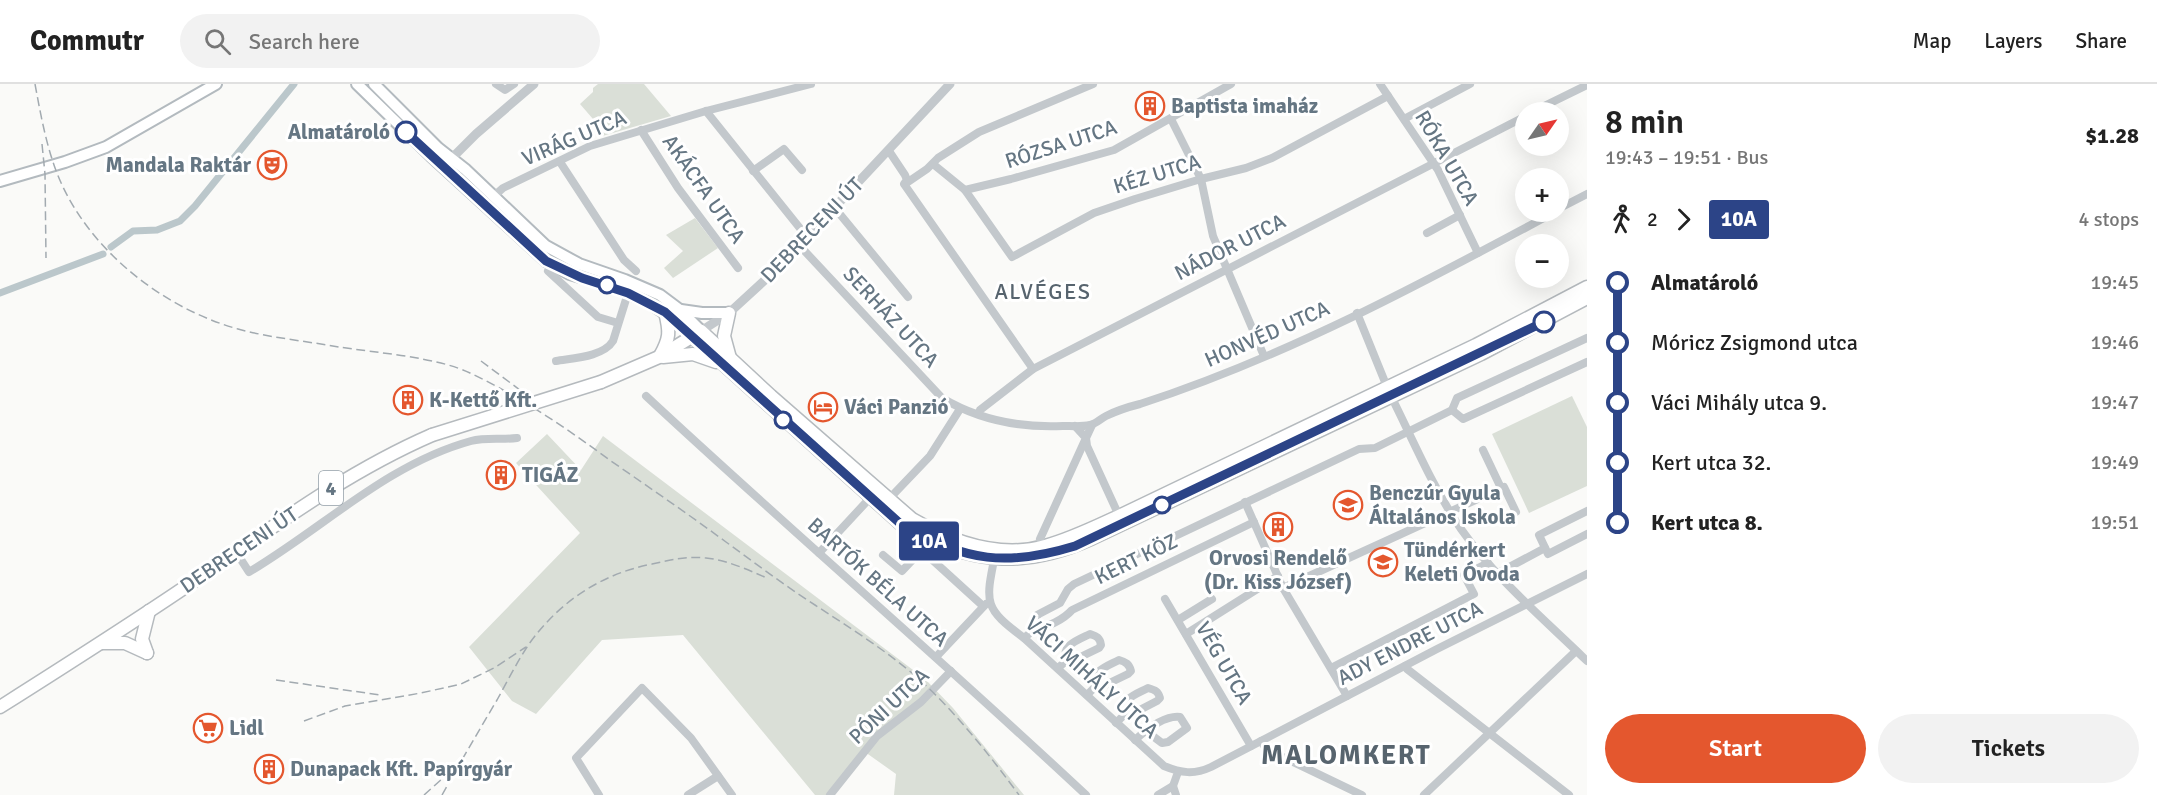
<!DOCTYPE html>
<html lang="en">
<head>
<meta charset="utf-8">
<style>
  :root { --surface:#fff; --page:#f2f2f2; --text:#222; --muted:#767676; --line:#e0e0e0; --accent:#e4572e }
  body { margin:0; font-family:Signika,sans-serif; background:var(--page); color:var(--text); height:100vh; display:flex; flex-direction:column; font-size:22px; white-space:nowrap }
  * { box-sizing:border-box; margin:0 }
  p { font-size:20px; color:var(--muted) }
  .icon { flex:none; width:33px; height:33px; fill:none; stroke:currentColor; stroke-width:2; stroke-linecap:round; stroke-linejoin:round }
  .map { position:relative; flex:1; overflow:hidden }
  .side { display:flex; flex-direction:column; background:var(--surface); width:570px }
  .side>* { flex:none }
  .badge { padding:0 12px; border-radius:4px; font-size:21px; line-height:39px }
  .needle { width:39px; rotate:56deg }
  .fabs { position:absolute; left:1515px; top:18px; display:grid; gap:12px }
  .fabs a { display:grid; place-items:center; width:54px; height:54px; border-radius:50%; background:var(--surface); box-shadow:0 6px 24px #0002; font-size:30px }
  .map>.badge { position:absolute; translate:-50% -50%; box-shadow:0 0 0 3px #fff }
  .legs { display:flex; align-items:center; gap:9px; height:66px; padding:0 18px; font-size:20px }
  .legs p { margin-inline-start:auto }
  .headline { display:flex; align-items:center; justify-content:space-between; height:102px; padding:0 18px }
  h1 { font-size:33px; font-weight:600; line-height:45px }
  .primary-button { display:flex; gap:12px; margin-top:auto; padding:12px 18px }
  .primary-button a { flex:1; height:69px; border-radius:36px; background:var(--accent); color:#fff; font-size:24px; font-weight:600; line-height:69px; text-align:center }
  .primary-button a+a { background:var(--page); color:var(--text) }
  ul { padding:0 18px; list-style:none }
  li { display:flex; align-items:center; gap:21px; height:60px; font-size:22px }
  li i { display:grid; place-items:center; width:9px; height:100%; margin:0 8px; background:currentColor }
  li i::after { content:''; width:15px; height:15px; margin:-8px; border:4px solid; border-radius:50%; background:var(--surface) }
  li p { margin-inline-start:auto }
  li:first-child i { background:linear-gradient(#0000 50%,currentColor 0) }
  li:last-child i { background:linear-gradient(currentColor 50%,#0000 0) }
  header { display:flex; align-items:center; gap:36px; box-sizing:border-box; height:84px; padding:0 30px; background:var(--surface); border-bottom:2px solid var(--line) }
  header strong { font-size:28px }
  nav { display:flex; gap:33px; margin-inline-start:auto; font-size:21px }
  .search { width:420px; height:54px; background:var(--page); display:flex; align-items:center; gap:15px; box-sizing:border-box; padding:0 21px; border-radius:33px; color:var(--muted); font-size:22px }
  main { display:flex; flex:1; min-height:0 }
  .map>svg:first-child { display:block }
  .green { fill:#dadfd7 }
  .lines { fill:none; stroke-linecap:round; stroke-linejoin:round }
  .canal { stroke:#bbc7cb; stroke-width:7 }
  .secondary-casing { stroke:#b3babf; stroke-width:14 }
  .primary-casing { stroke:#b5babe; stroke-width:15 }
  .minor { stroke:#c3c8cc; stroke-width:8 }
  .tertiary { stroke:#c3c8cc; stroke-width:9 }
  .secondary { stroke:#fff; stroke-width:10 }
  .primary { stroke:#fff; stroke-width:12 }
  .rail { stroke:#a2aab0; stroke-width:1.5; stroke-dasharray:9 4.5; stroke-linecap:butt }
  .primary-bridge-casing { stroke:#b5babe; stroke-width:15; stroke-linecap:butt }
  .primary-bridge { stroke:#fff; stroke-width:12 }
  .line-1-casing { stroke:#fff; stroke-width:14 }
  .line-1 { stroke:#2c4487; stroke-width:9 }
  .stop-1-dot { fill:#fff; stroke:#2c4487; stroke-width:3 }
  .labels { text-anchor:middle; stroke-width:6; stroke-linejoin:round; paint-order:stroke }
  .shield { fill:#fff; stroke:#939fa8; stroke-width:1.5 }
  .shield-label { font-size:20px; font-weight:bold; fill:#657683 }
  .poi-label { font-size:21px; font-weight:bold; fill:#657683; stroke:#fff; text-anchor:start }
  .stop-label { font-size:21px; font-weight:bold; fill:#657683; stroke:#fff; text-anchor:end }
  .street-label { font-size:21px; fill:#657683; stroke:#fff }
  .neighbourhood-label { font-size:22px; letter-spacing:1.5px; fill:#57646e; stroke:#fff }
  .district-label { font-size:27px; font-weight:bold; letter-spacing:1.5px; fill:#57646e; stroke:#fff }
</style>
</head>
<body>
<header>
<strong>Commutr</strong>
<div class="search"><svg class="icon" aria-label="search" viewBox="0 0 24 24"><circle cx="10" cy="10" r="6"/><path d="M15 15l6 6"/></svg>Search here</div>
<nav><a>Map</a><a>Layers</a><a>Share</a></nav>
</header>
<main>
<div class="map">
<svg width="1587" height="711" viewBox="0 0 1587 711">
  <rect width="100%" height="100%" fill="#fafaf8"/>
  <!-- green -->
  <g class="green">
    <polygon points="598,0 644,0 671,32 599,53 593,35 580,20 593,8 593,4"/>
    <polygon points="695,134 718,164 673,194 664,184 683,167 666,151"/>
    <polygon points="1572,312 1587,343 1587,402 1529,429 1492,350"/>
    <polygon points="547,350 581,386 603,352 925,595 953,624 1024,711 894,711 896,690 865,668 826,711 815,711 683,551 602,556 536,630 512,617 469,563 580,449 516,379"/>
  </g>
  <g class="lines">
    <!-- canal -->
    <g class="canal">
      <polyline points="111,163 133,147 157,146 180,137 195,122 294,0"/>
      <polyline points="0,209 103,170"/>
    </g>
    <!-- secondary casing -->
    <g class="secondary-casing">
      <g id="secondary">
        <polyline points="357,0 431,72 546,177 570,190 617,204 648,218 675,236 693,253"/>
        <polyline points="374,0 438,64 466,86 546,162 579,180 625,196 660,211 680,226 701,247"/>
        <polyline points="0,97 65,78 106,63 216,0"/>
        <polyline points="681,226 702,229 729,229"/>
      </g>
    </g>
    <!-- primary casing -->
    <g class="primary-casing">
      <g id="primary">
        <polyline points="729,229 724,252 730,274"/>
        <path d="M693,253L904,443C968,479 1022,486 1091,455L1481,270L1587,214"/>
        <path d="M660,272C670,254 670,248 665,228"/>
        <polyline points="663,273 693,270 716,278"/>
        <path d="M601,298L659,273L701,247L771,312L912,435C952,458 999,475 1045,462C1071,455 1095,443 1119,432L1476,261L1587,203"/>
        <polyline points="102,559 125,559 147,569"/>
        <polyline points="147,569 142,555 149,527"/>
        <path d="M0,623C68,580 136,537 203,491C277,440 349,387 432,351"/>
      </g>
    </g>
    <!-- minor -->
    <g class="minor">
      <polyline points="496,0 505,6 514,0"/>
      <polyline points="1380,0 1438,86 1478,169"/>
      <polyline points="706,27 807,153"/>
      <polyline points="1532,28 1587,1"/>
      <polyline points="1171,35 1201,95 1213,152 1264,272"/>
      <polyline points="1404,35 1470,0"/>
      <polyline points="641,46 678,104 738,184"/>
      <polyline points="889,67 905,91 907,96 904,100 1033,285"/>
      <polyline points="560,78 624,176 636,187"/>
      <polyline points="933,80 965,106 1011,95 1114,66 1231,0"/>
      <polyline points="753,87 784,65 802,86"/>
      <polyline points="905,100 927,85 938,74 979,48 1093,0"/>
      <polyline points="965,106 1012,173 1094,129 1135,115 1201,95 1246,84 1272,74 1388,12"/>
      <polyline points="494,112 503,104 590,62 706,27 811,0"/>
      <polyline points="834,123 908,213"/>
      <polyline points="1558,125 1587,110"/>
      <polyline points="1427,149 1460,131"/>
      <path d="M799,161L942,314C979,336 1020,344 1063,342C1071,342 1082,343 1090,341C1096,340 1100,335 1106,332C1116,327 1128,323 1140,320C1285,273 1421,200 1555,128"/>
      <polyline points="548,187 598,233 618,239"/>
      <polyline points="1357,229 1387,303"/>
      <path d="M556,277C573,274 603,273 613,257L628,209"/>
      <path d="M646,312C791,447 942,576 1086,711"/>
      <path d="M1391,312C1413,356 1433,404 1461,445C1496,495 1544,535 1587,577"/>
      <polyline points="1452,326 1463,335 1587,278"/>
      <polyline points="978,330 980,326 1033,285 1526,32"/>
      <polyline points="1092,341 1086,354 1087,362 1120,434"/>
      <polyline points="1483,366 1501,404"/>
      <polyline points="888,416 930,372 960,325"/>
      <polyline points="1245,418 1283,504 1347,612"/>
      <polyline points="1587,427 1539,451 1548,470 1587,450"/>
      <polyline points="1040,455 1086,354 1075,342"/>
      <path d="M236,468L249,488C322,445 387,380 471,357C486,353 502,356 517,354"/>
      <polyline points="819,469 870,414"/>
      <polyline points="883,471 902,487 919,469 927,471 983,522"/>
      <path d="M995,471C985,520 984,524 1024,554L1164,682C1181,689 1194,691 1211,683L1437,565L1587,490"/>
      <polyline points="1498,489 1545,464"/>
      <polyline points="1283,504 1504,403 1516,428"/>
      <polyline points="1165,515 1251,662"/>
      <polyline points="1178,536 1212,515"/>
      <polyline points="1036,544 1037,531 1060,519 1068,505 1074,500 1359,365 1375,364 1452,326 1457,314 1587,254"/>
      <polyline points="1186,550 1278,492"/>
      <path d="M1024,554L1036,544C1047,544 1064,535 1072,526L1254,438"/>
      <polyline points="936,573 986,520"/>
      <polyline points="1405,582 1407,585 1569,711"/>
      <path d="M1058,584L1066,577L1070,578L1099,564L1101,561C1100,553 1096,552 1090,550C1078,556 1061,561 1066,577"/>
      <polyline points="1331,584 1474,510 1464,491 1488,479"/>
      <path d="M1087,611L1095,603L1099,604L1128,590L1131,587C1129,580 1126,578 1119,576C1108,582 1090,587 1095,603"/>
      <path d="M1116,639L1124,631L1128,632L1157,617L1160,614C1158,607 1155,606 1148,604C1137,610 1119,615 1124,631"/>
      <path d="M1135,656C1146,646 1165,631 1180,633L1187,644L1168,658L1162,659L1146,647"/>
      <polyline points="1261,657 1266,665 1362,711"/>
      <polyline points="599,711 576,674 642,604 691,654 732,711"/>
      <polyline points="688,711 718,692"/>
      <polyline points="830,711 877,652 921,618 951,587"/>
      <polyline points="1158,711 1173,702"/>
      <polyline points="1176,711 1173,702 1178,688"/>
      <polyline points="1424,711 1576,567"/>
    </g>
    <!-- tertiary -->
    <g class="tertiary">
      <polyline points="447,79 476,50 534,0"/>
      <polyline points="701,247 729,229 777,185 950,0"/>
    </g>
    <!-- secondary -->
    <use href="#secondary" class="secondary"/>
    <!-- primary -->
    <use href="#primary" class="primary"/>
    <!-- rail -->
    <g class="rail">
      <path d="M35,0C40,27 45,55 54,81C81,160 159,223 238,245C271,254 306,257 339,263C377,269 437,273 470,289C521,313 566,344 611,377C650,404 688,430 726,458C755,479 784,501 815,521C850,544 887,567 919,595C958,631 988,669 1019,711"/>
      <polyline points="42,60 45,90 46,174"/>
      <polyline points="481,277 524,309"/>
      <polyline points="276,596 380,611"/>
      <polyline points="304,637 345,622 421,609 461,600 494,584 526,563"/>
      <polyline points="424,711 443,694 451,683"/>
      <path d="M442,711C460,679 478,648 497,616C507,598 517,578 529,560C559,518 601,490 652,480C670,476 687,472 706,474C727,476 748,486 767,494"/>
    </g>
    <!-- primary-bridge casing -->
    <g class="primary-bridge-casing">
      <polyline id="primary-bridge" points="432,351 601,298"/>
    </g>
    <!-- primary-bridge -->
    <use href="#primary-bridge" class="primary-bridge"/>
  </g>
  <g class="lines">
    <!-- line-1 casing -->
    <g class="line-1-casing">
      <path id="line-1" d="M406,48L546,177L582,194L628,209L665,228L904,443C966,477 1007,483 1075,462L1544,238"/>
    </g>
    <!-- line-1 -->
    <use href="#line-1" class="line-1"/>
  </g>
  <!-- icons -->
  <defs>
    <g id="building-ring" transform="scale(1.5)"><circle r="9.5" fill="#fff" stroke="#e4572e" stroke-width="1.5"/><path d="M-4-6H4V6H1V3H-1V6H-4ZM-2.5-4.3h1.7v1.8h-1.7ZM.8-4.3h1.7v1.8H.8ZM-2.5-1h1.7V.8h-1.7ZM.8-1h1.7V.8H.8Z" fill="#e4572e"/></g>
    <g id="theatre-ring" transform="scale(1.5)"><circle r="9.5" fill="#fff" stroke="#e4572e" stroke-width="1.5"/><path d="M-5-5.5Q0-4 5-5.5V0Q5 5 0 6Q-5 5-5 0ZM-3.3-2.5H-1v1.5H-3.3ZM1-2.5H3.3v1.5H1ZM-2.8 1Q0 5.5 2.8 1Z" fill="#e4572e"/></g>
    <g id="hotel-ring" transform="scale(1.5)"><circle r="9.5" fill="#fff" stroke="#e4572e" stroke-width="1.5"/><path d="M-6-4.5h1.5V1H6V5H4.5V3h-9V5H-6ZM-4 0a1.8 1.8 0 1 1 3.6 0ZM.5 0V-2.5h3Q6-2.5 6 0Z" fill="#e4572e"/></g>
    <g id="school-ring" transform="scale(1.5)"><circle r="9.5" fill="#fff" stroke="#e4572e" stroke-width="1.5"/><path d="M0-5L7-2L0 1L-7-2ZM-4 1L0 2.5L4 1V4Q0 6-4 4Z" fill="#e4572e"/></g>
    <g id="supermarket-ring" transform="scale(1.5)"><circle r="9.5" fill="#fff" stroke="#e4572e" stroke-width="1.5"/><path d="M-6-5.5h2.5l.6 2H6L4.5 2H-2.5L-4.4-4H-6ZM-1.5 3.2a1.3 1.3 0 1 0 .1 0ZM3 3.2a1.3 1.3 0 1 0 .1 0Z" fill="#e4572e"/></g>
  </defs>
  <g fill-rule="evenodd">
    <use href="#building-ring" x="1150" y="22"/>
    <use href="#theatre-ring" x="272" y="81"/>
    <use href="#building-ring" x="408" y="316"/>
    <use href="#hotel-ring" x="823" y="323"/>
    <use href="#building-ring" x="501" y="391"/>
    <use href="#school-ring" x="1348" y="421"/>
    <use href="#building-ring" x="1278" y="443"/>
    <use href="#school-ring" x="1383" y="478"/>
    <use href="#supermarket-ring" x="208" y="644"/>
    <use href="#building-ring" x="269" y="685"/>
  </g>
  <!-- markers -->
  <g class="stop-1-dot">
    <circle cx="406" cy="48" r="10"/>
    <circle cx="607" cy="201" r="8"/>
    <circle cx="1544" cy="238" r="10"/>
    <circle cx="783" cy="336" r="8"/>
    <circle cx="1162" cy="421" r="8"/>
  </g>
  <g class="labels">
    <!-- shield labels -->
    <rect class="shield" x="319" y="387" width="24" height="34" rx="4.5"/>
    <g class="shield-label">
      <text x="331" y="411">4</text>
    </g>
    <!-- poi labels -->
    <g class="poi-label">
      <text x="1171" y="29">Baptista imaház</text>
      <text x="251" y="88" text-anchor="end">Mandala Raktár</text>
      <text x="429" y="323">K-Kettő Kft.</text>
      <text x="844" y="330">Váci Panzió</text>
      <text x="522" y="398">TIGÁZ</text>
      <text x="1369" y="416">Benczúr Gyula<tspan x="1369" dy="24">Általános Iskola</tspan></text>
      <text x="1404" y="473">Tündérkert<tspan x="1404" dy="24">Keleti Óvoda</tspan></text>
      <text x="1278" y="481" text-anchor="middle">Orvosi Rendelő<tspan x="1278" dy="24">(Dr. Kiss József)</tspan></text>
      <text x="229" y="651">Lidl</text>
      <text x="290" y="692">Dunapack Kft. Papírgyár</text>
    </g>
    <!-- stop labels -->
    <g class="stop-label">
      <text x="390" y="55">Almatároló</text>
    </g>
    <!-- street labels -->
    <g class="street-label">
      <text transform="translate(574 54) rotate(-23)" y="7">VIRÁG UTCA</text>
      <text transform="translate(1061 60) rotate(-18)" y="7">RÓZSA UTCA</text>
      <text transform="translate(1447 74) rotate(60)" y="7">RÓKA UTCA</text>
      <text transform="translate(1157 90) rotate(-17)" y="7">KÉZ UTCA</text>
      <text transform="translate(704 105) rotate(55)" y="7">AKÁCFA UTCA</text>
      <text transform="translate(812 146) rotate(-46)" y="7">DEBRECENI ÚT</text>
      <text transform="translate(1230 163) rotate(-27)" y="7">NÁDOR UTCA</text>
      <text transform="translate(891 233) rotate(47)" y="7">SERHÁZ UTCA</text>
      <text transform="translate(1267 250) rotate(-24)" y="7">HONVÉD UTCA</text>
      <text transform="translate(239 466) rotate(-34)" y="7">DEBRECENI ÚT</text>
      <text transform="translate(1136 475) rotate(-26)" y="7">KERT KÖZ</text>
      <text transform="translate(878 498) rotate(42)" y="7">BARTÓK BÉLA UTCA</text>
      <text transform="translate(1410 559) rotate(-27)" y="7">ADY ENDRE UTCA</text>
      <text transform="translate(1224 579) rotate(60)" y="7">VÉG UTCA</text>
      <text transform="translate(1092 593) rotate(42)" y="7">VÁCI MIHÁLY UTCA</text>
      <text transform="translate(889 622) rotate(-43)" y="7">PÓNI UTCA</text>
    </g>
    <!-- neighbourhood labels -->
    <g class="neighbourhood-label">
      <text x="1043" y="215">ALVÉGES</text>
    </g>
    <!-- district labels -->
    <g class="district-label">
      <text x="1346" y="680">MALOMKERT</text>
    </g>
  </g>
</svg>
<div class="fabs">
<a><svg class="needle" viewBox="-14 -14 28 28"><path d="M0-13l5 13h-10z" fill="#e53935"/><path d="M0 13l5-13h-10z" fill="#767676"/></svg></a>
<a>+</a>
<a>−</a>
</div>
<b class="badge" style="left:929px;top:457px;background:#2c4487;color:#fff">10A</b>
</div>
<section class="side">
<div class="headline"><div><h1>8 min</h1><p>19:43 – 19:51 · Bus</p></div><b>$1.28</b></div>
<div class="legs"><svg class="icon" aria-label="walk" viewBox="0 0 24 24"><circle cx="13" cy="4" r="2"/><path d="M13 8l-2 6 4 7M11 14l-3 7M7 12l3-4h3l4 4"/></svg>2<svg class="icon" aria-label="forward" viewBox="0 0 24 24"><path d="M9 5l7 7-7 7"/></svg><b class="badge" style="background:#2c4487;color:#fff">10A</b><p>4 stops</p></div>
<ul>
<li><i style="color:#2c4487"></i><b>Almatároló</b><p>19:45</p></li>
<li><i style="color:#2c4487"></i><span>Móricz Zsigmond utca</span><p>19:46</p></li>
<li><i style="color:#2c4487"></i><span>Váci Mihály utca 9.</span><p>19:47</p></li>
<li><i style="color:#2c4487"></i><span>Kert utca 32.</span><p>19:49</p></li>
<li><i style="color:#2c4487"></i><b>Kert utca 8.</b><p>19:51</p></li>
</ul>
<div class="primary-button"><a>Start</a><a>Tickets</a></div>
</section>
</main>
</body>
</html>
